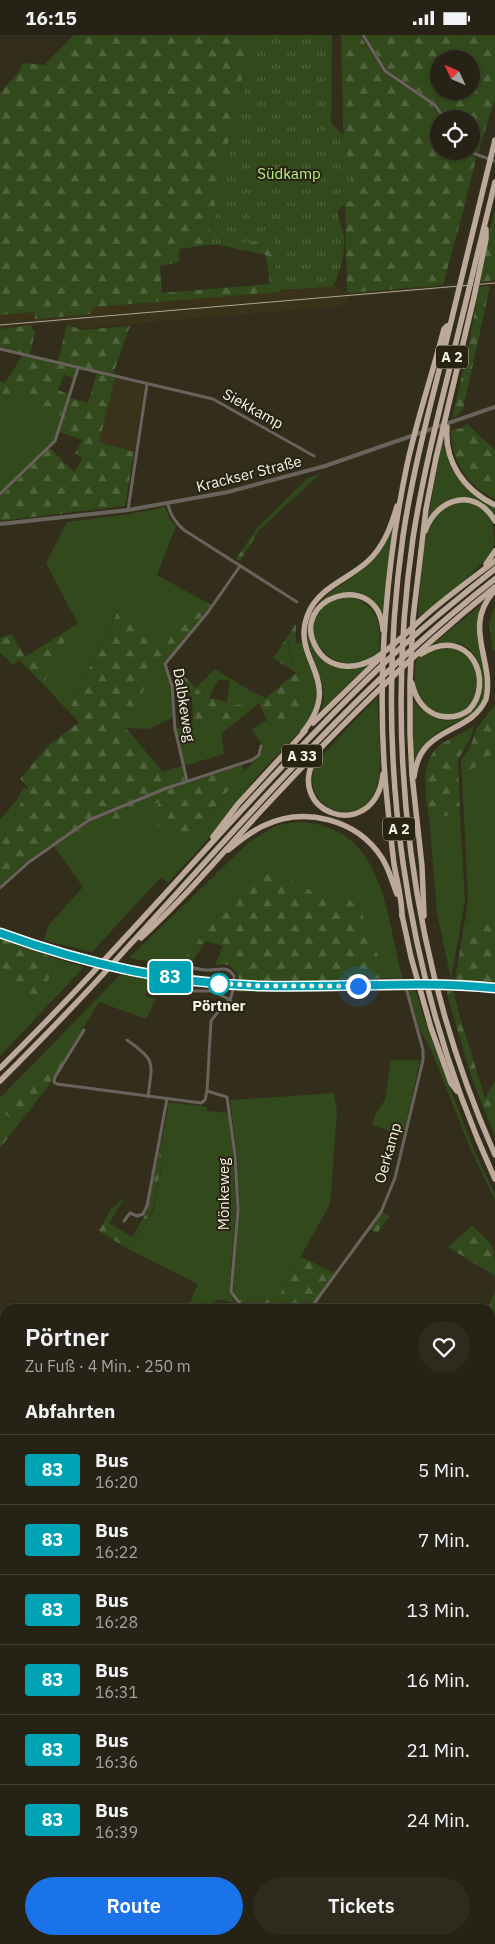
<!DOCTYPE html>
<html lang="de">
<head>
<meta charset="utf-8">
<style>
  :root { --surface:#262215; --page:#2e2a1e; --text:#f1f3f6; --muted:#a4a4a0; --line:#423f34; --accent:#1a73e8 }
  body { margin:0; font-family:"IBM Plex Sans",sans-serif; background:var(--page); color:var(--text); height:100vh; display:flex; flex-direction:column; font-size:19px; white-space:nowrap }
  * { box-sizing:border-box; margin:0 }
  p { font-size:16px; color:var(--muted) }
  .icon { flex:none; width:28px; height:28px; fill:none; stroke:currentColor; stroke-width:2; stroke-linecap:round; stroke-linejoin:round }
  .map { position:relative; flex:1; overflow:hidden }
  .panel { position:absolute; left:0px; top:1269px; width:495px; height:641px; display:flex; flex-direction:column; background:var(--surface); border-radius:15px 15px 0 0; box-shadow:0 1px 4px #0004,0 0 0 1px var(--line) }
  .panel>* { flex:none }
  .badge { padding:0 10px; border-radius:4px; font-size:18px; line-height:32px }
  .needle { width:32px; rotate:314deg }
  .buttons { position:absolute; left:430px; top:15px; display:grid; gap:10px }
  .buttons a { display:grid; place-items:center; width:50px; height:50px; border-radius:50%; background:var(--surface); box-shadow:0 1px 4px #0004,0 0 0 1px var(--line); font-size:25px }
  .you { position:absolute; width:25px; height:25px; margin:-12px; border:4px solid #fff; border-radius:50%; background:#1a73e8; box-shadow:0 0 0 8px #1a73e833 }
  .map>.badge { position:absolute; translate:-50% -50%; box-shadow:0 0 0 2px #fff }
  h2 { padding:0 25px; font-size:19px; line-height:45px }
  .round { display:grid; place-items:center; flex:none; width:52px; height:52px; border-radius:26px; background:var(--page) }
  .summary { display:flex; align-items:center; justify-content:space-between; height:85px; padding:0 25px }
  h1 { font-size:24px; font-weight:600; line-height:38px }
  .action { display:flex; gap:10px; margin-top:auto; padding:10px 25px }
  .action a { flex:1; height:58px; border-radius:30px; background:var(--accent); color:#fff; font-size:20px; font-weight:600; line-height:58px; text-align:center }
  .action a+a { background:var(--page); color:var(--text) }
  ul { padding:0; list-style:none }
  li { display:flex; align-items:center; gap:15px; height:70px; padding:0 25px; border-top:1px solid var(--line) }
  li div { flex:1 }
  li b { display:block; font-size:19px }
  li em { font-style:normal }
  li .badge { min-width:55px; font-weight:700; text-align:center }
  .status { display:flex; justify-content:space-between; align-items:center; height:35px; padding:0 25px; background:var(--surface); direction:ltr }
  .status svg { height:14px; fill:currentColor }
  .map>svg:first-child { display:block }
  .built { fill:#3a331a }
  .grass { fill:#32491c }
  .forest { fill:url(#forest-firs); fill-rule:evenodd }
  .park { fill:url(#park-tufts) }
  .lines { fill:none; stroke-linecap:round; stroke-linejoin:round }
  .stream { stroke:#163d7f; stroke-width:1 }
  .minor { stroke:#6a625c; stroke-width:3 }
  .tertiary { stroke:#6a625c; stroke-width:4 }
  .motorway { stroke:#bca999; stroke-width:5.5 }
  .rail { stroke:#aaa698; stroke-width:1 }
  .line-casing { stroke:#fff; stroke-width:11 }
  .line { stroke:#00a3b4; stroke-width:8 }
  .walk { stroke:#f6f3e7; stroke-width:5; stroke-dasharray:0 9 }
  .stop-dot { fill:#fff; stroke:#00a3b4; stroke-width:2.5 }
  .labels { text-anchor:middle; stroke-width:4; stroke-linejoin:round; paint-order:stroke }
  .shield { fill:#292412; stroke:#b8b5a7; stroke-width:1 }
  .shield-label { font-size:14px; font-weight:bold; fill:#f6f3e7 }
  .park-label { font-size:15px; fill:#b7f085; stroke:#292412 }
  .street-label { font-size:15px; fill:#f6f3e7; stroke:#292412 }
  .stop-label { font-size:15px; font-weight:bold; fill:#f6f3e7; stroke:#292412 }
</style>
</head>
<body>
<div class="status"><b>16:15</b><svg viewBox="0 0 49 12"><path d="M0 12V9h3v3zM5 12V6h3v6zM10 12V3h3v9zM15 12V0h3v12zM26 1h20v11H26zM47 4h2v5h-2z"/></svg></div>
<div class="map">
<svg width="495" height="1909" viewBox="0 0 495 1909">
  <defs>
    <pattern id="forest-firs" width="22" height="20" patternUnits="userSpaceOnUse" patternTransform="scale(1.25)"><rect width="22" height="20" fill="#32491c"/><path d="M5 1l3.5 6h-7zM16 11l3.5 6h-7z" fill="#50643d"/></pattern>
    <pattern id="park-tufts" width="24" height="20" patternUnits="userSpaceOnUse" patternTransform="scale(1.25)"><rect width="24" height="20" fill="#32491c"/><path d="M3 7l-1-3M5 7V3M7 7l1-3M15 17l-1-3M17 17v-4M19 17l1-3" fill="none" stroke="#50643d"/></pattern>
  </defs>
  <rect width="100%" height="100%" fill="#332e1c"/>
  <!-- built -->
  <g class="built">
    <polygon points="495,245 495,250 351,262 342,271 81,293 67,287 0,294 0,280 35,277 35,283 93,272 338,251 348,258"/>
    <polygon points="115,343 140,349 144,352 134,417 99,407"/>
  </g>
  <!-- grass -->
  <g class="grass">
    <polygon points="251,0 279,0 225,210 208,204"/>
    <polygon points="0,359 33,369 61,381 54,405 0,458"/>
    <path d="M443,404C446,435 467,461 495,472V480C474,454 447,457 428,483Z"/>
    <path d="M459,467C470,467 483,471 489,481C494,490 495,501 494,511C488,530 435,570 418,582C420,557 420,500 436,481C442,474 451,470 459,467Z"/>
    <polygon points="165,472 170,485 176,491 157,540 202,565 156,607 121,569 68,676 43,649 71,593 78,589 46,528 67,487 130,479"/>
    <path d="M393,493L383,580C364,549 344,553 317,570C332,553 353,544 369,529C380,518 387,506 393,493Z"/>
    <path d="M352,561C380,575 381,587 379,617C333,654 286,589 333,565C338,562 346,562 352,561Z"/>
    <path d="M482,569C474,596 484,614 489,641C488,684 457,682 432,702C423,709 420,721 413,727V666C421,673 428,681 438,684C481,697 495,629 464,610C454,606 444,609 434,608Z"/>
    <path d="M309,584C311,591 308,600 311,607C321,638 346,632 370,628L321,676L324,665L323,652L306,601Z"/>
    <path d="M296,601V608H303L316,645L318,658L315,676L306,690L259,739L209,803L168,848L161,842L92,917L44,905L48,891L83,852L54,811L76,796L79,799L160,766L150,785L188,813L231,750L262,718V710L252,694L267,685L279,697L305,656C297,639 289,621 288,602Z"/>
    <path d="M453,613L460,615L474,625L480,655C476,661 472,670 466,674C448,686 422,675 416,655C415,648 415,642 415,635C415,632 415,627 417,624C426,614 441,614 453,613Z"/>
    <polygon points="163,630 170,649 173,682 149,694 126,693 145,653"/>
    <polygon points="215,634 254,658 249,672 227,667 230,645 218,645 209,663 205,662 196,653"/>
    <path d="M377,662C378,687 384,732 376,754C360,798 296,773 316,727Z"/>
    <polygon points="208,677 231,691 221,698 224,719 184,731 180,711"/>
    <polygon points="495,717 495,877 476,887 465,885 468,866 462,742"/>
    <polygon points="24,752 27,755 0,812 0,785 16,766"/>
    <polygon points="460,779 465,866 451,944 437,878 429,783"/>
    <path d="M295,787C385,788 385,878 403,944L386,943L358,867L316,858L270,834L240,853L180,929L175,928L174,931L129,923L249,807L275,791Z"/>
    <polygon points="57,924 84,932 0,1021 0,942 38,968 56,952 47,949"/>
    <polygon points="122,938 150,944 145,961 156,964 146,984 99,967 84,992 1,1074 12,1085 0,1102 0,1063"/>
    <polygon points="414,952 428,995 457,1071 474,1115 495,1159 495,1165 471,1115 432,1017 419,993 409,958 410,955"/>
    <polygon points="242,953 293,955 354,953 356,956 236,957 237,955"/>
    <polygon points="391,1025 420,1025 404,1101 372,1090 376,1078 385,1065"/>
    <polygon points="334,1058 337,1077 330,1169 276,1266 233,1257 239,1175 237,1119 230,1065"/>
    <polygon points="169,1067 207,1072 207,1076 228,1078 233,1120 236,1174 229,1257 235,1268 218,1264 206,1274 187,1274 198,1249 130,1215 153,1176 167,1105 162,1104"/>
    <polygon points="5,1754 5,1770 1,1774 5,1778 5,1900 0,1896 0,1760"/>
    <path d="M12,1905H63C54,1909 21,1909 12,1905Z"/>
  </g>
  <!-- forest -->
  <g class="forest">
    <path d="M74,0H251L208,204L225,210L279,0L299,240L278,257L94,272L90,279L35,284V277L0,280V58L18,38L23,28L44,30ZM207,210H219L266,220L270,249L162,258L160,231L179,227V214Z"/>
    <polygon points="341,0 360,0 384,38 434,71 443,84 439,84 439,116 464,116 476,123 463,177 443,250 347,258"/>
    <path d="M365,0H495V63L478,119L471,116V84H447L437,69L386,35ZM439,24H471V56H439Z"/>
    <polygon points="495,174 495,245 480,247 484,219"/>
    <polygon points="490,251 463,374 457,381 452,383 468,314 479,252"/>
    <polygon points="67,289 81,295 130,291 113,339 58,326"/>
    <polygon points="32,290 32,293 35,297 30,320 0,313 0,294"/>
    <polygon points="22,321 76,333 73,343 64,340 58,355 68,359 61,381 33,369 0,359 0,346 5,348"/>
    <polygon points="97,338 115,343 99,407 134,417 125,471 0,486 0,462 50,413 74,437 83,423 75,418 83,405 59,397 70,363 88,368"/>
    <path d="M467,389L495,415V464C467,451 451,425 451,395L462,393Z"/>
    <polygon points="320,439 259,495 240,526 236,524 257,493 308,443"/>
    <polygon points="202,565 211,570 145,653 126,693 163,737 182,731 185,745 88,784 27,826 0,851 0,812 28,752 20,744 47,712 79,687 68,676 122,568 156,607"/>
    <polygon points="495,570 495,616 493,616 489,589"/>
    <path d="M296,589V601L288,602C288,610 289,617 292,625C297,640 313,660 301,676C296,684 286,690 278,697L267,685L259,668L231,691L208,678L180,711L176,694L193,687L192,661L173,654V648L179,636L205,662L249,672L254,658L266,663L296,638L273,623Z"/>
    <polygon points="71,593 43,649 19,625 13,630 0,617 0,603 12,599 25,622"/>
    <polygon points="495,670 495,717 462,742 461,726 470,712 477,693"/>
    <path d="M474,691L471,702L458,725L460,779L429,783C426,760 419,728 439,711C449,703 463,698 474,691Z"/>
    <polygon points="242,730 244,735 219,767 188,814 150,785 159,767 78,800 76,796 89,787 166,755"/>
    <path d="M270,834L316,858L358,867L386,943L338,946L239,945C236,933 228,926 215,931L223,911L206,906L190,930L180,929L240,853Z"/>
    <polygon points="495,877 495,948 455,945 465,885 476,887"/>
    <polygon points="0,903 57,924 47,948 57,952 38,968 0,942"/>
    <polygon points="448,952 453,953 457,972 485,1063 495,1046 495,1102 470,1038 447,959"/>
    <polygon points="84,992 49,1050 0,1113 0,1102 12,1085 0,1074"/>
    <polygon points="162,1104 167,1106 152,1176 130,1215 99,1196 111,1174 125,1162 109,1188 132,1202 147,1177"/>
    <polygon points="382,1177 389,1181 377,1198 370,1194"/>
    <path d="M472,1191C495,1212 495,1209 495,1241L448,1212Z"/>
    <polygon points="301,1222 334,1238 308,1274 246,1274 233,1257 276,1266"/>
    <polygon points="495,1255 495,1490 490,1489 490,1274 488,1274"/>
    <polygon points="495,1543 495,1793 490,1793 490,1567"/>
    <polygon points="0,1625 5,1629 5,1748 0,1754"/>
    <polygon points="63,1905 203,1905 200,1909 57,1909"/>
    <polygon points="275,1905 350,1905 348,1909 273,1909"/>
  </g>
  <!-- park -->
  <path class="park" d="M258,0H332L331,88L343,100L355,163C351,166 342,170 339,174C336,178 343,196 344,201C346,218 340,237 333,252L278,255L274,205L209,210Z"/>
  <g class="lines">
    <!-- stream -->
    <g class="stream">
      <polyline points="0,1905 5,1909"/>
      <polyline points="199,1909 201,1905"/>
      <polyline points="494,1909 495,1903"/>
    </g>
    <!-- minor -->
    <g class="minor">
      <polyline points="363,0 385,36 435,70 445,84"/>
      <polyline points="467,116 495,126"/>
      <polyline points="0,314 213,364 314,421"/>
      <polyline points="0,459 55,406 78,333"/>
      <path d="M168,469C170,480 176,488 184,495L297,567"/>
      <polyline points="128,475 147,349"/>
      <polyline points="187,746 175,694 172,651 165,629 208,577 240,531"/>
      <polyline points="0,853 29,827 89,785 167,753 252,725 259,720 261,711"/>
      <polyline points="152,955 160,954 188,956 212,956 231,965"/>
      <path d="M84,995L55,1042L54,1047L57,1049L201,1068L205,1065L207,1056L211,986C225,965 234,971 234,941C227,929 217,936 205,935C198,934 192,933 185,931"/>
      <path d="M127,1005C157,1026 152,1027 148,1062"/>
      <polyline points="207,1056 227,1062 235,1120 238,1175 231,1257 244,1274"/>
      <polyline points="124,1186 130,1178 137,1181 143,1179 147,1171 167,1064"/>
      <polyline points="310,1274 381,1177 395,1143 423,1025 423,1015 405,949"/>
      <polyline points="0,1406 5,1411"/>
      <polyline points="0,1757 5,1751"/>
    </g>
    <!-- tertiary -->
    <g class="tertiary">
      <polyline points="0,489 128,475 228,457 325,431 495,372"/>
      <path d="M0,898C85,929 173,949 263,951C341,953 418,945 495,953"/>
      <polyline points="6,1905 11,1909"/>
    </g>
    <!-- motorway -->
    <g class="motorway">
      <path d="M495,105C477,178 459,251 442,324C427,383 412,441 403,501C372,719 404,945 495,1144"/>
      <path d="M495,147C480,208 465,270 450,332C436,388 422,445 413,503C383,710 410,928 495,1120"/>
      <path d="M447,392C444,427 464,455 495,470"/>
      <path d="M425,496C437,463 475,451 495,486"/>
      <polyline points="486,529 495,516"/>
      <path d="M383,595C378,532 286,563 317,614C323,624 333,630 345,631C355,632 365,629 374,624C395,611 413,591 432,575C452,558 474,542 495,526"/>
      <path d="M412,648C415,663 424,677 440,681C450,683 461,681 469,675C495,648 471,588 421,619"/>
      <polyline points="313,688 380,623"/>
      <path d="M303,697C346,643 289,625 308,579C318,553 347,545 367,527C383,513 391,492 397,471"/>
      <path d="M317,720C280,778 375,811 383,739"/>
      <path d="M414,742C420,689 470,701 486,664C495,625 461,592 495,555"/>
      <polyline points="213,802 238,769 305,696"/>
      <path d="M228,815C239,806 250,797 263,791C304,771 357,784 382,823C389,834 392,846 397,859"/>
      <polyline points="402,880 411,922 431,993 451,1048 457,1056"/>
      <path d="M402,881C402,864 397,846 394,829C390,795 386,761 384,727C378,630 387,525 407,430C417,384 432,340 444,294L447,291"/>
      <polyline points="424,881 422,831 412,740 410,699 410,647 413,583 426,474 436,423 474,262 486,204 486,194"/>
      <path d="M141,903C184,864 221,819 260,777C334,697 410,620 495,552"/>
      <path d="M0,1033C130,905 246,762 377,635C414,599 455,566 495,534"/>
      <path d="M0,1046C43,1003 85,960 125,915C244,786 356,652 495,544"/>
    </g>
    <!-- rail -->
    <polyline class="rail" points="0,290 495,248"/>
  </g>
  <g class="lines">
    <!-- line casing -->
    <g class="line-casing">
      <path id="line" d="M0,898C85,929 173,949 263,951C341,953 418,945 495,953"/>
    </g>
    <!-- line -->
    <use href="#line" class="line"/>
    <!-- walk -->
    <polyline class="walk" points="219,949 216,948 263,951 358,951"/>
  </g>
  <!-- markers -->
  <circle class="stop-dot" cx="219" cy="949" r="10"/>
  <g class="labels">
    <!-- shield labels -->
    <g class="shield">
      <rect x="436" y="310.5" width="32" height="23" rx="4"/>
      <rect x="282" y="709.5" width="40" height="23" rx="4"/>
      <rect x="383" y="782.5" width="32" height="23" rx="4"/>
    </g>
    <g class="shield-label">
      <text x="452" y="327">A 2</text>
      <text x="302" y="726">A 33</text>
      <text x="399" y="799">A 2</text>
    </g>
    <!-- park labels -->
    <g class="park-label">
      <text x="289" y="144">Südkamp</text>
    </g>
    <!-- street labels -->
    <g class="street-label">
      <text transform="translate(253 374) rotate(29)" y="5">Siekkamp</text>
      <text transform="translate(249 439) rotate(-14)" y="5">Krackser Straße</text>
      <text transform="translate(184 670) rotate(81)" y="5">Dalbkeweg</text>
      <text transform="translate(388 1118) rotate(-74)" y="5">Oerkamp</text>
      <text transform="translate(224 1159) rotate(-90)" y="5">Mönkeweg</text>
    </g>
    <!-- stop labels -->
    <g class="stop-label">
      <text x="219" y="976">Pörtner</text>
    </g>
  </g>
</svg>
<div class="buttons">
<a><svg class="needle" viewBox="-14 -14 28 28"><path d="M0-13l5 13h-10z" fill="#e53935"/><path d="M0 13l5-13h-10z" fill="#a4a4a0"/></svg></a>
<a><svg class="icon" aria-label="locate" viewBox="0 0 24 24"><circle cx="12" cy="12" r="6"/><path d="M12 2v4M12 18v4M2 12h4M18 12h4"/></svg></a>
</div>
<div class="you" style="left:358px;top:951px"></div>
<b class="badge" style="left:170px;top:942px;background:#00a3b4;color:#fff">83</b>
<section class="panel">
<div class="summary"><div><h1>Pörtner</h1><p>Zu Fuß · 4 Min. · 250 m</p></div><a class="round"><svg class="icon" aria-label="heart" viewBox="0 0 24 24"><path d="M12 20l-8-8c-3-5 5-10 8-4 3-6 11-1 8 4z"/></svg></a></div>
<h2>Abfahrten</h2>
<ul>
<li><span class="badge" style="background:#00a3b4;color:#fff">83</span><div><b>Bus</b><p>16:20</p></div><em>5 Min.</em></li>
<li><span class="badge" style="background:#00a3b4;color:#fff">83</span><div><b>Bus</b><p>16:22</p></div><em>7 Min.</em></li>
<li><span class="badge" style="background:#00a3b4;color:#fff">83</span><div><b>Bus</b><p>16:28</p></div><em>13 Min.</em></li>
<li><span class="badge" style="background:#00a3b4;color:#fff">83</span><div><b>Bus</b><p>16:31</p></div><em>16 Min.</em></li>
<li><span class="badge" style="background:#00a3b4;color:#fff">83</span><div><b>Bus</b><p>16:36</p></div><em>21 Min.</em></li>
<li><span class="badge" style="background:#00a3b4;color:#fff">83</span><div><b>Bus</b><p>16:39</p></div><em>24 Min.</em></li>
</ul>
<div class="action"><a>Route</a><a>Tickets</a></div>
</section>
</div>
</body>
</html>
